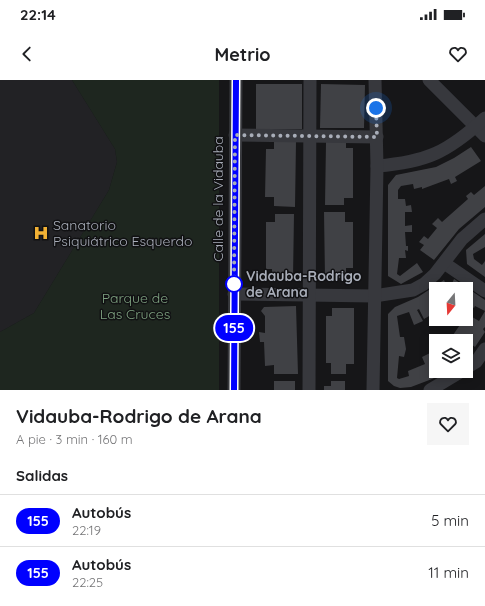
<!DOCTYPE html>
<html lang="es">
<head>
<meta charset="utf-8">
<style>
  :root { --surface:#fff; --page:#f6f6f6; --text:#202124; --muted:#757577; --line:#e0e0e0 }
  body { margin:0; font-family:Quicksand,sans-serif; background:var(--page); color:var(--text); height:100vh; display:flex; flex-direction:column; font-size:15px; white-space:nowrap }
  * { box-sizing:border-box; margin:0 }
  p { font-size:13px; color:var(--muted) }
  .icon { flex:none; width:22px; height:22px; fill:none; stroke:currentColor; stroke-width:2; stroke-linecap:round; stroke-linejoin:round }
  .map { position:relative; height:310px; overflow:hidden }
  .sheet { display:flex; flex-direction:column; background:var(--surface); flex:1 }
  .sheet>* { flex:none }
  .badge { padding:0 8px; border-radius:13px; font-size:14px; line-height:26px }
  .needle { width:26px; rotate:198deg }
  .tools { position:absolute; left:429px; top:202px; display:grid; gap:8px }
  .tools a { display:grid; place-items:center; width:44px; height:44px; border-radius:0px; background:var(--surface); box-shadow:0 2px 10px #0003; font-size:20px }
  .you { position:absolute; width:20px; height:20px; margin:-10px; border:3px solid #fff; border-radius:50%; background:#1a73e8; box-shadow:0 0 0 6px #1a73e833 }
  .map>.badge { position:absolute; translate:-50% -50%; box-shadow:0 0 0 2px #fff }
  h2 { padding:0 16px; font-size:15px; line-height:36px }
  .round { display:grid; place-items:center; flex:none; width:42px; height:42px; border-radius:0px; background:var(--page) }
  .summary { display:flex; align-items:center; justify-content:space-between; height:68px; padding:0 16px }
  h1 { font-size:19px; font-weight:700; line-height:30px }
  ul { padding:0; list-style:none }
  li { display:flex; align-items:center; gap:12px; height:52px; padding:0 16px; border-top:1px solid var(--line) }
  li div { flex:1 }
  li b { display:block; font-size:15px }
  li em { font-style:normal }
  li .badge { min-width:44px; font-weight:700; text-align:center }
  .status { display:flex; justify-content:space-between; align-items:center; height:28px; padding:0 20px; background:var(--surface); direction:ltr }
  .status svg { height:11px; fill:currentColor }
  header { display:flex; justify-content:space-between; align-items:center; height:52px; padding:0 16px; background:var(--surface); font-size:18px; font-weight:700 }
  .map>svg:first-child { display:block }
  .built { fill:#222225 }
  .green { fill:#1e261f }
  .building { fill:#404145 }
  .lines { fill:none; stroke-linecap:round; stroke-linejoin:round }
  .minor { stroke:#37383d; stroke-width:13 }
  .line-casing { stroke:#fff; stroke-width:9 }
  .line { stroke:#00f; stroke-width:6 }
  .walk { stroke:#a8adb8; stroke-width:4; stroke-dasharray:0 7.2 }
  .stop-dot { fill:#fff; stroke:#00f; stroke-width:2 }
  .labels { text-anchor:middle; stroke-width:3; stroke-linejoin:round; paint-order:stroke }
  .street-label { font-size:14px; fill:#a8adb8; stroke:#111113 }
  .poi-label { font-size:14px; fill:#a8adb8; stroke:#111113; text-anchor:start }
  .stop-label { font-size:14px; font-weight:bold; fill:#a8adb8; stroke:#111113; text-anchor:start }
  .park-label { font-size:14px; fill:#7fa381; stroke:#111113 }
</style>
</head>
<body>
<div class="status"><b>22:14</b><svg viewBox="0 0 49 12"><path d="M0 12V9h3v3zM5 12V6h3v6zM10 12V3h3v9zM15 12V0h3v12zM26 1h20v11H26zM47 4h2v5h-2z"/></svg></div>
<header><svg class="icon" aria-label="back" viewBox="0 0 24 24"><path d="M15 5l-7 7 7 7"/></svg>Metrio<svg class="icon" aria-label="heart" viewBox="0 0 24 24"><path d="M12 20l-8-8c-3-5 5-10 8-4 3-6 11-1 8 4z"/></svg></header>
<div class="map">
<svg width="485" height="310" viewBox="0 0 485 310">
  <rect width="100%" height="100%" fill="#161618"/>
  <!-- built -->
  <polygon class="built" points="0,0 72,0 115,69 117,82 109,110 34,233 0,252"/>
  <!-- green -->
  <polygon class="green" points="72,0 219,0 219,310 0,310 0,252 34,233 109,110 117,82 115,69"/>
  <!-- building -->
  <g class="building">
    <rect x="256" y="4" width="46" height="45"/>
    <polygon points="321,4 365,5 364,48 320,48"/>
    <polygon points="274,62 296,62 295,127 274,126 274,117 265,117 266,69 274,69"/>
    <polygon points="326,62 346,62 346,68 353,68 353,118 344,118 344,125 325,125"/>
    <polygon points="471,67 481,81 455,97 457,101 451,104 449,99 422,109 422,107 414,109 413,104 401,106 398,110 398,119 405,119 406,126 411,125 412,132 405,132 405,146 412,145 412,152 405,152 406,166 408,166 408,171 405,170 406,178 399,178 397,194 400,196 417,183 423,192 401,204 388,196 388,105 396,95 436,87 454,78"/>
    <polygon points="485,106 485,127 459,149 434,180 420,170 424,165 419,162 424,156 428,159 437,148 432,144 438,138 442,142 468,119 466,116 471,112 474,115"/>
    <polygon points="324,132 345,132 345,142 353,142 353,188 346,188 346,198 325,198"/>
    <polygon points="275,134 294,134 293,198 272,197 272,189 266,189 266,142 275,142"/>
    <polygon points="485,154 485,167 473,174 474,179 482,185 485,181 485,197 467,184 466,170"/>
    <polygon points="454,199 485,220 485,231 475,226 474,228 466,222 466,209 450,208"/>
    <polygon points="444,200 448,209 436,209 436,232 424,239 419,229 417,230 423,241 414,245 409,232 397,236 400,257 404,257 406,269 404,277 399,276 397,298 399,299 409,296 408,291 425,284 422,277 436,270 436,291 447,291 432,299 411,307 400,308 394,306 388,301 388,234 395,227 418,217"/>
    <polygon points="296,226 298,294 274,294 274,285 265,286 264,262 260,262 259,252 265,253 265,236 261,231 264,227"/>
    <polygon points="332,228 354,228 354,284 346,284 346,294 331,294 331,283 326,283 326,236 332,236"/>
    <polygon points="485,231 485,247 483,249 485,252 475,267 471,264 467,271 469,272 466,275 466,261 457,261 453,255 464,239 466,239 467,234 479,241"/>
    <rect x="274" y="301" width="21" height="9"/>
    <polygon points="331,301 345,301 345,310 324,310 324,306 331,306"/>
  </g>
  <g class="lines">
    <!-- minor -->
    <g class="minor">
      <polyline points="429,0 485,56"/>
      <polyline points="235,55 377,57"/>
      <path d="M377,86C427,82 448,72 485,38"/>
      <polyline points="444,183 485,211"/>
      <polyline points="234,214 374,216 413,210 424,204 435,194 462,159 485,139"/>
      <polyline points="466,288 476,282 485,269"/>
      <polyline points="234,310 236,0"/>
      <polyline points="309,310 310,0"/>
      <polyline points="373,310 377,86 375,0"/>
      <polyline points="430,310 462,291"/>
    </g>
  </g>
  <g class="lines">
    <!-- line casing -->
    <g class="line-casing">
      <polyline id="line" points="234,310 236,0"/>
    </g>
    <!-- line -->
    <use href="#line" class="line"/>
    <!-- walk -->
    <polyline class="walk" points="234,204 235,55 377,57 376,28"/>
  </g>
  <!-- icons -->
  <defs>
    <g id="hospital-bare" transform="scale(1.2)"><path d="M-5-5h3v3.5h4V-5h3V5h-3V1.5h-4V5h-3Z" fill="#f2b134" stroke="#111113" stroke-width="2.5" paint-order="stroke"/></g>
  </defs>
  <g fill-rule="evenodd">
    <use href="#hospital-bare" x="41" y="153"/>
  </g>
  <!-- markers -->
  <circle class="stop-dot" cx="234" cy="204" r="8"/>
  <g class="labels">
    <!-- street labels -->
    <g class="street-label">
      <text transform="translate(218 119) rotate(-90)" y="5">Calle de la Vidauba</text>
    </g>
    <!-- poi labels -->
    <g class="poi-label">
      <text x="53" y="150">Sanatorio<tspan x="53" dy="16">Psiquiátrico Esquerdo</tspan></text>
    </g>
    <!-- stop labels -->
    <g class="stop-label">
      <text x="246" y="201">Vidauba-Rodrigo<tspan x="246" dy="16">de Arana</tspan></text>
    </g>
    <!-- park labels -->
    <g class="park-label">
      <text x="135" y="223">Parque de<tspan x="135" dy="16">Las Cruces</tspan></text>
    </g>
  </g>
</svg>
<div class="tools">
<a><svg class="needle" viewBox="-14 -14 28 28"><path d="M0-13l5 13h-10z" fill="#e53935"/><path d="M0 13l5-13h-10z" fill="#757577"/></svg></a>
<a><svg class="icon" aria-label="layers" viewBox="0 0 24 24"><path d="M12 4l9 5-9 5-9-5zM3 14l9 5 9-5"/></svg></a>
</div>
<div class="you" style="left:376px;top:28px"></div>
<b class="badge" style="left:234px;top:248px;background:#00f;color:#fff">155</b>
</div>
<section class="sheet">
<div class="summary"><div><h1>Vidauba-Rodrigo de Arana</h1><p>A pie · 3 min · 160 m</p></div><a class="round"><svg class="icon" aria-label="heart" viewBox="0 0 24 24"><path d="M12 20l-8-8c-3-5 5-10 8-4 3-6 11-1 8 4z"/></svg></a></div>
<h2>Salidas</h2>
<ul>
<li><span class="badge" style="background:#00f;color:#fff">155</span><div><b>Autobús</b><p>22:19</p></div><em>5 min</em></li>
<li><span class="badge" style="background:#00f;color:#fff">155</span><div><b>Autobús</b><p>22:25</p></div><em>11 min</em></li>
</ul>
</section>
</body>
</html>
